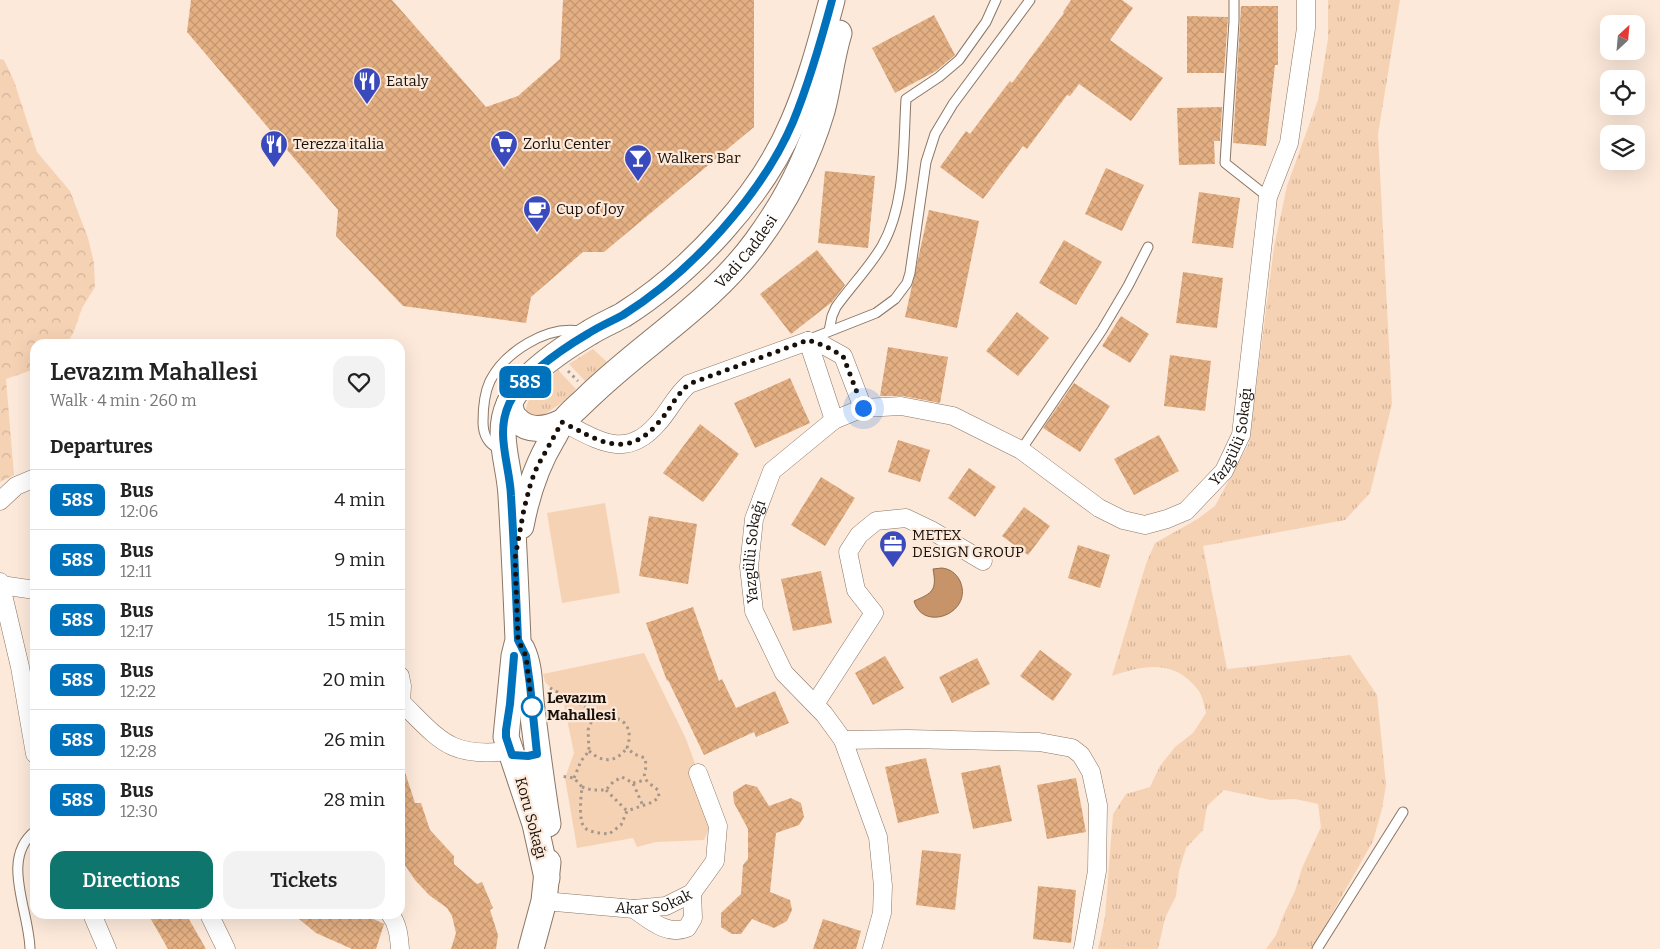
<!DOCTYPE html>
<html lang="en">
<head>
<meta charset="utf-8">
<style>
  :root { --surface:#fff; --page:#f2f2f2; --text:#222; --muted:#767676; --line:#e0e0e0; --accent:#0f766e }
  body { margin:0; font-family:Bitter,serif; background:var(--page); color:var(--text); height:100vh; display:flex; flex-direction:column; font-size:19px; white-space:nowrap }
  * { box-sizing:border-box; margin:0 }
  p { font-size:16px; color:var(--muted) }
  .icon { flex:none; width:28px; height:28px; fill:none; stroke:currentColor; stroke-width:2; stroke-linecap:round; stroke-linejoin:round }
  .map { position:relative; flex:1; overflow:hidden }
  .sheet { position:absolute; left:30px; top:339px; width:375px; height:580px; display:flex; flex-direction:column; background:var(--surface); border-radius:15px; box-shadow:0 5px 20px #0002 }
  .sheet>* { flex:none }
  .badge { padding:0 10px; border-radius:8px; font-size:18px; line-height:32px }
  .needle { width:32px; rotate:26deg }
  .fabs { position:absolute; left:1600px; top:15px; display:grid; gap:10px }
  .fabs a { display:grid; place-items:center; width:45px; height:45px; border-radius:10px; background:var(--surface); box-shadow:0 5px 20px #0002; font-size:25px }
  .you { position:absolute; width:25px; height:25px; margin:-12px; border:4px solid #fff; border-radius:50%; background:#1a73e8; box-shadow:0 0 0 8px #1a73e833 }
  .map>.badge { position:absolute; translate:-50% -50%; box-shadow:0 0 0 2px #fff }
  h2 { padding:0 20px; font-size:19px; line-height:45px }
  .round { display:grid; place-items:center; flex:none; width:52px; height:52px; border-radius:15px; background:var(--page) }
  .headline { display:flex; align-items:center; justify-content:space-between; height:85px; padding:0 20px }
  h1 { font-size:24px; font-weight:600; line-height:38px }
  .action { display:flex; gap:10px; margin-top:auto; padding:10px 20px }
  .action a { flex:1; height:58px; border-radius:15px; background:var(--accent); color:#fff; font-size:20px; font-weight:600; line-height:58px; text-align:center }
  .action a+a { background:var(--page); color:var(--text) }
  ul { padding:0; list-style:none }
  li { display:flex; align-items:center; gap:15px; height:60px; padding:0 20px; border-top:1px solid var(--line) }
  li div { flex:1 }
  li b { display:block; font-size:19px }
  li em { font-style:normal }
  li .badge { min-width:55px; font-weight:700; text-align:center }
  .map>svg:first-child { display:block }
  .grass { fill:url(#grass-tufts) }
  .forest { fill:url(#forest-crowns) }
  .park { fill:#f6d2b4 }
  .water { fill:#c69468; stroke:#926c4c }
  .building { fill:url(#building-cross-hatch) }
  .lines { fill:none; stroke-linecap:round; stroke-linejoin:round }
  .lane-casing { stroke:#8b7665; stroke-width:11 }
  .street-casing { stroke:#8b7665; stroke-width:19 }
  .secondary-casing { stroke:#8b7665; stroke-width:27 }
  .path { stroke:#a6978b; stroke-width:3; stroke-dasharray:2.5 4; stroke-linecap:butt }
  .lane { stroke:#fff; stroke-width:9 }
  .street { stroke:#fff; stroke-width:18 }
  .secondary { stroke:#fff; stroke-width:25 }
  .line-casing { stroke:#fff; stroke-width:11 }
  .line { stroke:#0072bc; stroke-width:8 }
  .walk { stroke:#181009; stroke-width:5; stroke-dasharray:0 9 }
  .stop-dot { fill:#fff; stroke:#0072bc; stroke-width:2.5 }
  .labels { text-anchor:middle; stroke-width:4.5; stroke-linejoin:round; paint-order:stroke }
  .poi-label { font-size:15px; fill:#181009; stroke:#fce9da; text-anchor:start }
  .street-label { font-size:15px; fill:#181009; stroke:#fce9da }
  .stop-label { font-size:15px; font-weight:bold; fill:#181009; stroke:#fce9da; text-anchor:start }
</style>
</head>
<body>
<div class="map">
<svg width="1660" height="949" viewBox="0 0 1660 949">
  <defs>
    <pattern id="grass-tufts" width="24" height="20" patternUnits="userSpaceOnUse" patternTransform="scale(1.25)"><rect width="24" height="20" fill="#f6d2b4"/><path d="M3 7l-1-3M5 7V3M7 7l1-3M15 17l-1-3M17 17v-4M19 17l1-3" fill="none" stroke="#d2b399"/></pattern>
    <pattern id="forest-crowns" width="20" height="18" patternUnits="userSpaceOnUse" patternTransform="scale(1.25)"><rect width="20" height="18" fill="#f6d2b4"/><path d="M2 6a3 3 0 1 1 6 0M12 15a3 3 0 1 1 6 0" fill="none" stroke="#d2b399"/></pattern>
    <pattern id="building-cross-hatch" width="8" height="8" patternUnits="userSpaceOnUse" patternTransform="scale(1.25)"><rect width="8" height="8" fill="#e4b083"/><path d="M0 0l8 8M0 8l8-8" fill="none" stroke="#c39670"/></pattern>
  </defs>
  <rect width="100%" height="100%" fill="#fce9da"/>
  <!-- grass -->
  <g class="grass">
    <path d="M1328,0H1400L1378,134L1392,404L1370,493L1345,520L1203,546L1227,669L1350,655L1377,695L1386,785L1382,809L1373,841L1312,949H1266L1276,935L1284,914L1295,891L1302,868L1321,827L1318,804L1295,799L1271,800L1224,790L1207,806L1203,830L1186,848L1179,871L1176,896L1165,918L1158,949H1098L1105,917L1113,814L1126,794L1150,787L1160,766L1175,747L1193,733L1206,713C1204,706 1203,696 1198,690C1175,659 1144,665 1112,676L1146,564L1155,543L1196,520L1215,506L1249,443L1274,247L1287,186L1318,100L1328,39Z"/>
    <polygon points="593,349 608,363 586,382 569,364"/>
    <path d="M558,370L576,389L564,401L538,419L526,412C526,394 546,382 558,370Z"/>
  </g>
  <!-- forest -->
  <polygon class="forest" points="0,59 4,60 14,81 37,152 70,191 88,238 94,263 95,287 82,308 74,331 67,344 35,344 35,369 6,379 14,475 0,482"/>
  <!-- park -->
  <g class="park">
    <polygon points="605,503 620,593 562,603 547,513"/>
    <polygon points="644,653 686,739 701,780 712,822 704,840 656,842 637,847 633,838 577,848 565,778 574,753 563,700 545,682 543,674"/>
  </g>
  <!-- water -->
  <path class="water" d="M942,568C950,569 956,573 960,581C974,613 923,633 914,601C933,593 937,590 933,569Z"/>
  <!-- building -->
  <g class="building">
    <polygon points="191,0 392,0 486,107 518,96 560,59 563,0 754,0 754,127 604,252 583,252 531,297 526,323 403,306 336,236 338,210 187,32"/>
    <polygon points="1071,0 1122,0 1133,8 1110,40 1163,78 1131,121 1079,84 1070,96 1067,95 1027,149 1023,146 983,199 940,167 966,131 970,134 1010,81 1012,83 1064,13 1063,12"/>
    <polygon points="1241,6 1278,6 1278,65 1275,65 1266,146 1233,143"/>
    <polygon points="934,15 955,55 936,71 895,93 872,48"/>
    <polygon points="1187,16 1228,17 1224,73 1187,73"/>
    <polygon points="1222,107 1220,141 1214,141 1215,164 1179,165 1177,108"/>
    <polygon points="1106,168 1144,185 1122,231 1085,214"/>
    <polygon points="825,171 875,176 868,248 818,243"/>
    <polygon points="1199,192 1240,198 1233,248 1192,243"/>
    <polygon points="929,210 979,221 957,328 905,317"/>
    <polygon points="1064,240 1102,262 1076,305 1039,283"/>
    <polygon points="817,250 845,285 832,302 791,334 760,294"/>
    <polygon points="1183,272 1223,278 1217,328 1176,323"/>
    <polygon points="1017,312 1049,338 1018,376 986,351"/>
    <polygon points="1121,316 1149,334 1130,363 1102,346"/>
    <polygon points="888,347 948,357 940,403 903,396 880,396"/>
    <polygon points="1170,355 1211,361 1205,411 1164,406"/>
    <polygon points="790,378 810,423 755,448 734,403"/>
    <polygon points="1074,383 1110,406 1080,452 1043,428"/>
    <polygon points="700,424 739,454 703,502 663,473"/>
    <polygon points="1159,435 1179,471 1134,495 1114,459"/>
    <polygon points="898,440 930,450 920,482 888,472"/>
    <polygon points="969,468 996,487 975,517 948,498"/>
    <polygon points="821,477 855,498 825,546 791,525"/>
    <polygon points="1024,507 1050,526 1028,555 1002,536"/>
    <polygon points="649,516 697,524 688,584 639,576"/>
    <polygon points="1078,545 1110,555 1100,588 1068,578"/>
    <polygon points="821,571 832,623 793,631 781,579"/>
    <polygon points="693,607 719,681 722,679 736,708 775,691 789,723 756,737 754,732 704,755 668,680 667,681 646,623"/>
    <polygon points="1040,650 1072,674 1053,701 1020,676"/>
    <polygon points="885,656 904,688 873,705 855,673"/>
    <polygon points="977,658 990,684 952,703 939,677"/>
    <polygon points="926,758 939,813 898,823 885,767"/>
    <polygon points="1000,765 1012,821 973,829 961,773"/>
    <polygon points="400,766 403,766 415,803 421,803 430,830 454,856 454,864 477,884 482,882 493,908 490,910 498,935 496,949 451,949 456,933 452,916 447,908 429,895 415,880 400,858"/>
    <polygon points="1076,778 1086,832 1047,839 1037,785"/>
    <polygon points="746,784 757,787 769,806 791,798 801,803 804,817 799,825 776,833 770,892 790,900 792,910 787,921 774,928 752,919 741,934 732,934 721,927 721,913 741,894 743,865 748,859 748,829 734,803 733,792"/>
    <polygon points="922,850 961,854 955,910 916,905"/>
    <polygon points="1038,886 1076,890 1071,943 1033,939"/>
    <polygon points="148,914 186,914 206,949 168,949"/>
    <polygon points="293,914 363,914 384,924 376,949 352,949 316,933"/>
    <polygon points="823,919 861,931 856,949 813,949"/>
  </g>
  <g class="lines">
    <!-- lane casing -->
    <g class="lane-casing">
      <g id="lane">
        <polyline points="1234,0 1234,21 1225,163 1268,197"/>
        <path d="M829,331L832,316L836,307C851,286 869,268 882,246C906,204 903,147 906,99L939,77L959,60L986,22L996,0"/>
        <polyline points="810,339 876,313 895,299 907,283 910,273 926,162 935,134 953,104 1030,0"/>
        <path d="M500,449C488,445 483,434 483,422C483,408 484,394 490,381C505,352 546,326 579,331"/>
        <polyline points="1021,450 1102,330 1128,286 1148,247"/>
        <path d="M30,949C29,909 0,859 35,831"/>
        <polyline points="1317,949 1403,812"/>
      </g>
    </g>
    <!-- street casing -->
    <g class="street-casing">
      <g id="street">
        <polyline points="808,341 825,346 843,356 863,408"/>
        <polyline points="808,341 834,420"/>
        <path d="M562,422C598,440 626,461 658,423C670,410 675,396 689,384L808,341"/>
        <polyline points="0,501 16,486 35,478"/>
        <polyline points="0,582 20,667 35,754"/>
        <polyline points="1,585 35,590"/>
        <polyline points="400,676 402,686 401,702"/>
        <path d="M400,701C441,741 449,758 510,751"/>
        <polyline points="815,704 874,613 856,590 848,552 859,535 876,521 906,518 931,530 983,561"/>
        <polyline points="843,740 907,739 1039,742 1072,748 1081,755 1091,772 1098,805 1097,871 1083,949"/>
        <path id="s1" d="M544,901L634,909L666,906L692,893L715,861L718,826L698,773"/>
        <path d="M634,909C650,920 667,936 687,928L693,918L692,893"/>
        <polyline points="92,914 107,949"/>
        <polyline points="209,914 226,949"/>
        <path d="M390,914C398,924 399,936 400,949"/>
        <path id="s2" d="M872,949L882,913L883,886L878,837L843,740L824,714L784,673L754,611L749,567L754,519L772,471L834,420L863,408L901,406L953,416L1021,450L1099,508L1123,520L1145,525L1167,519L1186,511L1224,471L1241,435L1268,197L1289,143L1306,28V0"/>
      </g>
    </g>
    <!-- secondary casing -->
    <g class="secondary-casing">
      <g id="secondary">
        <path d="M509,404C511,409 512,416 516,419C528,433 547,429 562,422"/>
        <path id="s3" d="M521,526C527,494 536,466 553,438C556,433 559,426 563,422C570,413 579,406 587,398C642,344 710,305 756,242C785,203 808,158 822,111C829,85 831,59 839,33"/>
        <path d="M522,649C531,668 529,689 532,709C537,748 542,786 548,824"/>
        <path d="M547,878L535,824L506,737L514,656L518,640C516,592 514,544 511,496C510,466 495,434 509,404C522,375 562,349 589,333C600,326 612,321 623,315C691,272 762,196 793,122C810,83 821,41 832,0"/>
        <polyline points="531,949 544,901 548,862"/>
      </g>
    </g>
    <!-- path -->
    <g class="path">
      <polyline points="568,371 578,381"/>
      <path d="M550,688L585,707L593,718C616,713 636,721 627,748L634,754L645,758C649,779 635,773 658,790L659,797L653,802L627,811L621,825L609,834C602,833 591,833 585,828C578,822 581,796 582,787L574,778L560,776"/>
      <path d="M589,751C603,763 615,763 627,748"/>
      <polyline points="574,778 581,761 589,751 588,730 593,718"/>
      <polyline points="633,783 645,780"/>
      <polyline points="582,787 592,790 606,790 613,782 622,777 633,783 643,806"/>
      <polyline points="606,790 627,811"/>
    </g>
    <!-- lane -->
    <use href="#lane" class="lane"/>
    <!-- street -->
    <use href="#street" class="street"/>
    <!-- secondary -->
    <use href="#secondary" class="secondary"/>
  </g>
  <g class="lines">
    <!-- line casing -->
    <g class="line-casing">
      <path id="line" d="M514,656L510,704L506,730V737L512,755L528,756L537,754L530,685L526,656L518,640C516,592 514,544 511,496C510,466 495,434 509,404C522,375 562,349 589,333C600,326 612,321 623,315C690,273 762,195 793,122C809,83 821,41 832,0"/>
    </g>
    <!-- line -->
    <use href="#line" class="line"/>
    <!-- walk -->
    <path class="walk" d="M532,707L526,656L518,640L515,558L524,509L531,482L537,467L562,422C598,440 626,461 658,423C670,410 675,396 689,384L808,340L825,346L843,356L863,408"/>
  </g>
  <!-- icons -->
  <defs>
    <g id="restaurant-pin" transform="scale(1.4375)"><path d="M0 17L-7.5 6A9.5 9.5 0 1 1 7.5 6Z" fill="#3a4abd" stroke="#fce9da"/><path d="M-5-6h1v4h1v-4h1v4h1v-4h1v5L-1.5 .5V6h-2V.5L-5-1ZM5-6V6H3V1.5H1.5Q1.5-4 5-6Z" fill="#fff"/></g>
    <g id="supermarket-pin" transform="scale(1.4375)"><path d="M0 17L-7.5 6A9.5 9.5 0 1 1 7.5 6Z" fill="#3a4abd" stroke="#fce9da"/><path d="M-6-5.5h2.5l.6 2H6L4.5 2H-2.5L-4.4-4H-6ZM-1.5 3.2a1.3 1.3 0 1 0 .1 0ZM3 3.2a1.3 1.3 0 1 0 .1 0Z" fill="#fff"/></g>
    <g id="bar-pin" transform="scale(1.4375)"><path d="M0 17L-7.5 6A9.5 9.5 0 1 1 7.5 6Z" fill="#3a4abd" stroke="#fce9da"/><path d="M-6-5H6L.8 .8V4.5H3.5V6h-7V4.5H-.8V.8Z" fill="#fff"/></g>
    <g id="cafe-pin" transform="scale(1.4375)"><path d="M0 17L-7.5 6A9.5 9.5 0 1 1 7.5 6Z" fill="#3a4abd" stroke="#fce9da"/><path d="M-5.5-4.5H6V0H3Q3 3.5 0 3.5H-2.5Q-5.5 3.5-5.5 0ZM3-3.2v2h1.7v-2ZM-6 4.5H4V6H-6Z" fill="#fff"/></g>
    <g id="office-pin" transform="scale(1.4375)"><path d="M0 17L-7.5 6A9.5 9.5 0 1 1 7.5 6Z" fill="#3a4abd" stroke="#fce9da"/><path d="M-6-3h4V-5.5h4V-3h4V5H-6ZM-1-4.5V-3h2v-1.5ZM-6 0V1H6V0Z" fill="#fff"/></g>
  </defs>
  <g fill-rule="evenodd">
    <use href="#restaurant-pin" x="367" y="81"/>
    <use href="#restaurant-pin" x="274" y="144"/>
    <use href="#supermarket-pin" x="504" y="144"/>
    <use href="#bar-pin" x="638" y="158"/>
    <use href="#cafe-pin" x="537" y="209"/>
    <use href="#office-pin" x="893" y="544"/>
  </g>
  <!-- markers -->
  <circle class="stop-dot" cx="532" cy="707" r="10"/>
  <g class="labels">
    <!-- poi labels -->
    <g class="poi-label">
      <text x="386" y="86">Eataly</text>
      <text x="293" y="149">Terezza italia</text>
      <text x="523" y="149">Zorlu Center</text>
      <text x="657" y="163">Walkers Bar</text>
      <text x="556" y="214">Cup of Joy</text>
      <text x="912" y="540">METEX<tspan x="912" dy="17">DESIGN GROUP</tspan></text>
    </g>
    <!-- street labels -->
    <g class="street-label">
      <text dy="5" stroke="none"><textPath href="#s3" startOffset="364">Vadi Caddesi</textPath></text>
      <text dy="5" stroke="none"><textPath href="#s2" startOffset="1078">Yazgülü Sokağı</textPath></text>
      <text dy="5" stroke="none"><textPath href="#s2" startOffset="435">Yazgülü Sokağı</textPath></text>
      <text transform="translate(531 818) rotate(75)" y="5">Koru Sokağı</text>
      <text dy="5" stroke="none"><textPath href="#s1" startOffset="111">Akar Sokak</textPath></text>
    </g>
    <!-- stop labels -->
    <g class="stop-label">
      <text x="547" y="703">Levazım<tspan x="547" dy="17">Mahallesi</tspan></text>
    </g>
  </g>
</svg>
<div class="fabs">
<a><svg class="needle" viewBox="-14 -14 28 28"><path d="M0-13l5 13h-10z" fill="#e53935"/><path d="M0 13l5-13h-10z" fill="#767676"/></svg></a>
<a><svg class="icon" aria-label="locate" viewBox="0 0 24 24"><circle cx="12" cy="12" r="6"/><path d="M12 2v4M12 18v4M2 12h4M18 12h4"/></svg></a>
<a><svg class="icon" aria-label="layers" viewBox="0 0 24 24"><path d="M12 4l9 5-9 5-9-5zM3 14l9 5 9-5"/></svg></a>
</div>
<div class="you" style="left:863px;top:408px"></div>
<b class="badge" style="left:525px;top:382px;background:#0072bc;color:#fff">58S</b>
<section class="sheet">
<div class="headline"><div><h1>Levazım Mahallesi</h1><p>Walk · 4 min · 260 m</p></div><a class="round"><svg class="icon" aria-label="heart" viewBox="0 0 24 24"><path d="M12 20l-8-8c-3-5 5-10 8-4 3-6 11-1 8 4z"/></svg></a></div>
<h2>Departures</h2>
<ul>
<li><span class="badge" style="background:#0072bc;color:#fff">58S</span><div><b>Bus</b><p>12:06</p></div><em>4 min</em></li>
<li><span class="badge" style="background:#0072bc;color:#fff">58S</span><div><b>Bus</b><p>12:11</p></div><em>9 min</em></li>
<li><span class="badge" style="background:#0072bc;color:#fff">58S</span><div><b>Bus</b><p>12:17</p></div><em>15 min</em></li>
<li><span class="badge" style="background:#0072bc;color:#fff">58S</span><div><b>Bus</b><p>12:22</p></div><em>20 min</em></li>
<li><span class="badge" style="background:#0072bc;color:#fff">58S</span><div><b>Bus</b><p>12:28</p></div><em>26 min</em></li>
<li><span class="badge" style="background:#0072bc;color:#fff">58S</span><div><b>Bus</b><p>12:30</p></div><em>28 min</em></li>
</ul>
<div class="action"><a>Directions</a><a>Tickets</a></div>
</section>
</div>
</body>
</html>
